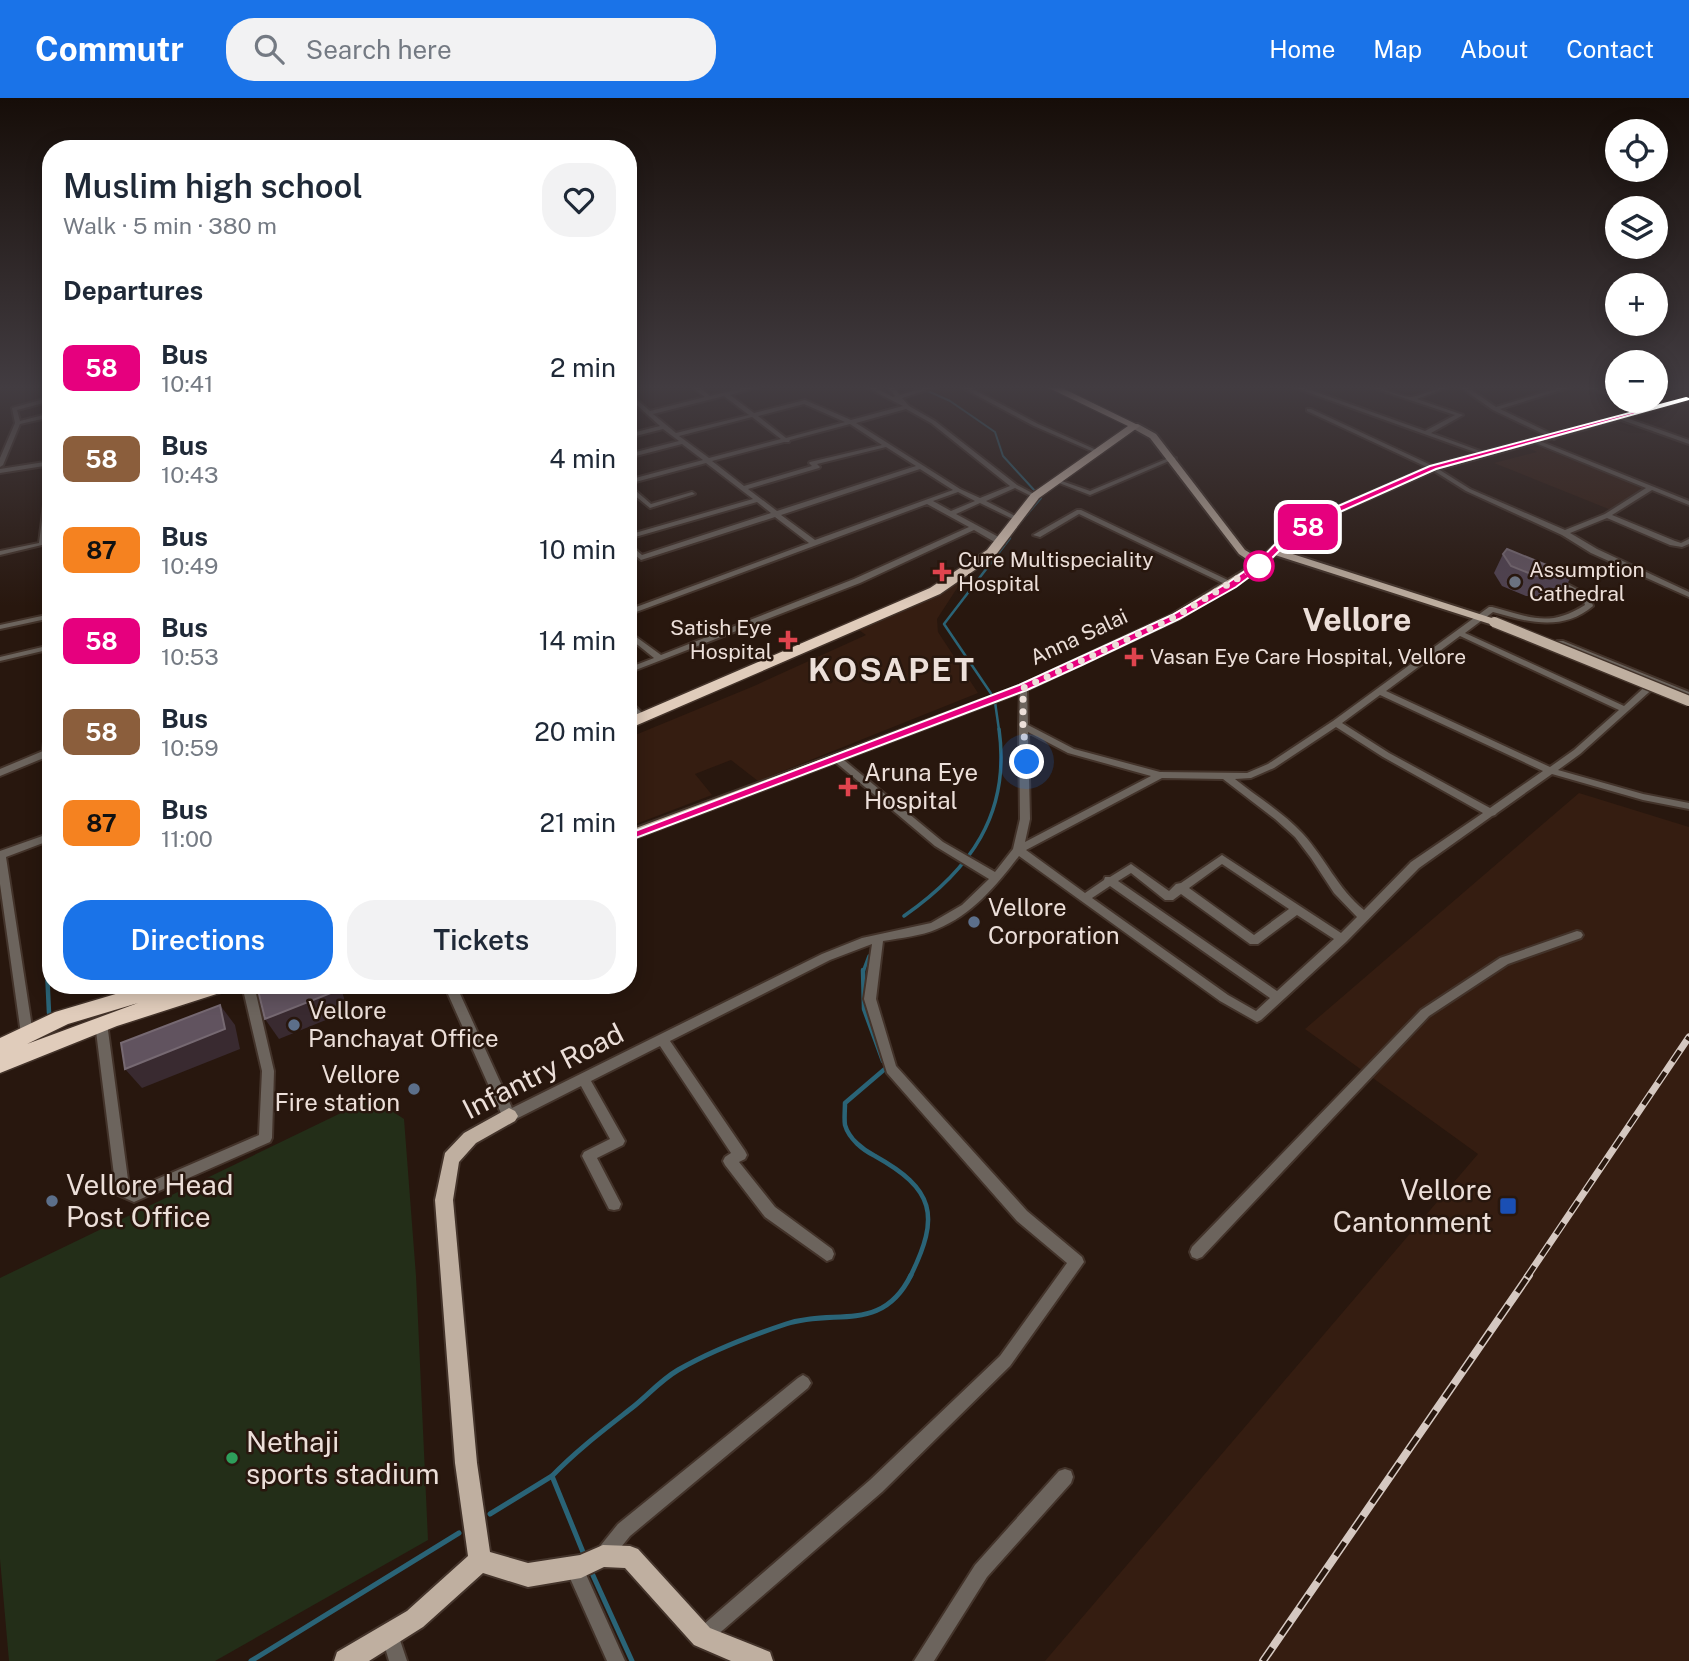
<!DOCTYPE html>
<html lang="en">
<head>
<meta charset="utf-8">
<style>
  :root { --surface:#fff; --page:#f2f2f3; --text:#1f2937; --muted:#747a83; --accent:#1a73e8 }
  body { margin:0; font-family:"Public Sans",sans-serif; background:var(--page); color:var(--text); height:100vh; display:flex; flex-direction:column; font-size:26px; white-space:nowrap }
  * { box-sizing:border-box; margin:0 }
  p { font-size:23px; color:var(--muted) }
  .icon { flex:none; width:38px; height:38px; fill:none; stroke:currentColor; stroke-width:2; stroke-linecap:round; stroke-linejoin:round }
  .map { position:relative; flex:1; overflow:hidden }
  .side { position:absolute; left:42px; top:42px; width:595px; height:854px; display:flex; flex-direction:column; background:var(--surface); border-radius:28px; box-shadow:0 4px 18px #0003 }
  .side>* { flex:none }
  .badge { padding:0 14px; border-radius:10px; font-size:24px; line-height:46px }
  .fabs { position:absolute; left:1605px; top:21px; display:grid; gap:14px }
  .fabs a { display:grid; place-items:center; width:63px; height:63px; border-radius:50%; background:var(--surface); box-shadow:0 4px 18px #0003; font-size:35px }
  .you { position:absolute; width:35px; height:35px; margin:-18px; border:5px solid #fff; border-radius:50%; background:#1a73e8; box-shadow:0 0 0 10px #1a73e833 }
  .map>.badge { position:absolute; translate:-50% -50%; box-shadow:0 0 0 4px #fff }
  h2 { padding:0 21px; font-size:26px; line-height:63px }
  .round { display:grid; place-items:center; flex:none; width:74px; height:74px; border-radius:28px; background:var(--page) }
  .head { display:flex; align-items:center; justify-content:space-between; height:119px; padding:0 21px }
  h1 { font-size:33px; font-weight:600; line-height:52px }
  .button { display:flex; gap:14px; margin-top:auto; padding:14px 21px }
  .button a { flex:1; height:80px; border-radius:28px; background:var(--accent); color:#fff; font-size:28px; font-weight:600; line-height:80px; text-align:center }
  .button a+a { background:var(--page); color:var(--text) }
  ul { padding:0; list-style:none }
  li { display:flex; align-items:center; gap:21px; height:91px; padding:0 21px }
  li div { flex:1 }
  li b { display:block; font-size:26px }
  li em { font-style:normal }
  li .badge { min-width:77px; font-weight:700; text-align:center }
  header { display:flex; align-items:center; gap:42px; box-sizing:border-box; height:98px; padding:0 35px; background:var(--accent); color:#fff }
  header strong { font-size:33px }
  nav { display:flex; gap:38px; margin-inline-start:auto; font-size:24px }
  .search { width:490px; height:63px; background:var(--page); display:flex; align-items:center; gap:18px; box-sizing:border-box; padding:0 24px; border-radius:28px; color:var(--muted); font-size:26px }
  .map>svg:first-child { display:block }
  .built { fill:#351d11 }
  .green { fill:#232e18 }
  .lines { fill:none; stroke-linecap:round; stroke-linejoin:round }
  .stream-far4 { stroke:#2a6477; stroke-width:2 }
  .stream-far3 { stroke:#2a6477; stroke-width:2.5 }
  .stream-far2 { stroke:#2a6477; stroke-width:3.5 }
  .stream-far1 { stroke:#2a6477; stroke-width:4.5 }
  .stream { stroke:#2a6477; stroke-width:5 }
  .minor-casing { stroke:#43332a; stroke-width:4 }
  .major-casing { stroke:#43332a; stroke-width:4 }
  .highway-casing { stroke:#43332a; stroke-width:3 }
  .minor { fill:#6c645d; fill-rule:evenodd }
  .major { fill:#bfafa0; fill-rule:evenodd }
  .highway { fill:#e0ccbb; fill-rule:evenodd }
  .rail-far1-casing { stroke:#d5c8c1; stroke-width:7 }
  .rail-casing { stroke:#d5c8c1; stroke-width:8 }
  .rail-far1 { stroke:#28170e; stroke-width:4.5; stroke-dasharray:13; stroke-linecap:butt }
  .rail { stroke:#28170e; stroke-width:5; stroke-dasharray:16; stroke-linecap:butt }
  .major-bridge-casing { stroke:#43332a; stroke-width:13; stroke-linecap:butt }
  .major-bridge { stroke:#bfafa0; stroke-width:10 }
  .wall { fill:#504250 }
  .shaded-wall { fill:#392a30 }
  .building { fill:#61535f; stroke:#766972; stroke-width:2 }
  .line { fill:#e6007e; stroke:#fff; stroke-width:2 }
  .walk { stroke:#ecdfd9; stroke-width:7; stroke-dasharray:0 12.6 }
  .stop-dot { fill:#fff; stroke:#e6007e; stroke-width:3.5 }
  .health-dot { fill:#e0444e; stroke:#28170e; stroke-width:2.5 }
  .worship-dot { fill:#6b7280; stroke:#28170e; stroke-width:2.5 }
  .service-dot { fill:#5c6f8a; stroke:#28170e; stroke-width:2.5 }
  .transit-dot { fill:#1a4fb4; stroke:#28170e; stroke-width:2.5 }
  .leisure-dot { fill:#2e9e5b; stroke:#28170e; stroke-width:2.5 }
  .labels { text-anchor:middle; stroke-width:5; stroke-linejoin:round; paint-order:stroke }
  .far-poi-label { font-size:21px; fill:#ecdfd9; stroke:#28170e; text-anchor:start }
  .far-street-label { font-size:21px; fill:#ecdfd9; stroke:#28170e }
  .poi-label { font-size:24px; fill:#ecdfd9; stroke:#28170e; text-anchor:start }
  .near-street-label { font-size:28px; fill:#ecdfd9; stroke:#28170e }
  .near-poi-label { font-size:28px; fill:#ecdfd9; stroke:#28170e; text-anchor:start }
  .far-town-label { font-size:32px; font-weight:bold; fill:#ecdfd9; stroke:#28170e }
  .district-label { font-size:32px; font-weight:bold; letter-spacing:2px; fill:#ecdfd9; stroke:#28170e }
</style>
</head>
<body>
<header>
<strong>Commutr</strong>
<div class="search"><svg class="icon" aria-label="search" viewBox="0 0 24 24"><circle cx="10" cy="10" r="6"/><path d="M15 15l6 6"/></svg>Search here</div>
<nav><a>Home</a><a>Map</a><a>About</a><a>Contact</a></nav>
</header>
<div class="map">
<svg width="1689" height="1563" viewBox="0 0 1689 1563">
  <rect width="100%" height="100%" fill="#28170e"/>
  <!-- built -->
  <g class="built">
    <polygon points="1534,348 1542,350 1644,390 1611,412 1494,365 1537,354 1528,350"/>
    <polygon points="963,481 937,521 938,534 978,595 758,683 731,662 695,676 712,697 628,729 628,640 754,588 866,537 859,532 918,507"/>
    <polygon points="1579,695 1689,729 1689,1563 1045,1563 1478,1056 1305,931"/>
  </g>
  <!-- green -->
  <polygon class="green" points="372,1000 404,1021 416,1178 428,1442 215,1563 9,1563 0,1461 0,1180"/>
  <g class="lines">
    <!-- stream-far4 -->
    <g class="stream-far4">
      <polyline points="919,289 950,303 995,334 1003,358 1035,393"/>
      <polyline points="1019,426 1041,400"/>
      <polyline points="1008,441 1015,432"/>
    </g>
    <!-- stream-far3 -->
    <g class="stream-far3">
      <polyline points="992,597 944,526 1010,440"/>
      <polyline points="995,604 999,632"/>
    </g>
    <!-- stream-far2 -->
    <g class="stream-far2">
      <path d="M904,818C970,772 1011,716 999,631"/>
      <polyline points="47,874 44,802 51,746"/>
      <polyline points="863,874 869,858"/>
    </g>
    <!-- stream-far1 -->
    <g class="stream-far1">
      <polyline points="47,872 49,915"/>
      <polyline points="863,872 864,911 883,963"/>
      <path d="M886,970L845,1005C845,1012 844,1021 845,1027C849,1041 863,1052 875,1058C934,1091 941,1117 910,1179"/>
    </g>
    <!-- stream -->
    <g class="stream">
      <polyline points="490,1416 552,1378"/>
      <path d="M585,1459L552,1378C577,1352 605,1331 633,1309C648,1297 661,1282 678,1272C711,1253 750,1238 786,1226C836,1210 882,1236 911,1177"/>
      <polyline points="591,1473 632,1563"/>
      <polyline points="251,1563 459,1435"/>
    </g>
    <!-- minor casing -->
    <g class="minor-casing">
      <g id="minor">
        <path d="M692,289H699L710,298L747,289H758L730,297L754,315L805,302L851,322L903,308L866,289H874L893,299L895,298L887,289H893L900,297L926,289H936L902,300L909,308L935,323L1017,387L1038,398L1033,399L1015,390L986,403L1019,420L1020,421L1017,423L980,405L956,416L1004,442V446H998L974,432L860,485L628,575V570L654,560L628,539V533L661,557L854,481L969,429L927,406L628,517V512L809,445L775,419L641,462L628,451V445L642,457L771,415L757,404L628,441V437L753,401L706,365L628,386V382L703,362L682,346L628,360V356L679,343L663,331L628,340V336L660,328L628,299V294L650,313L705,299ZM724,298L749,317L676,335L653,316ZM804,306L845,324L786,340L758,318ZM906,311L931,325L1010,388L980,400L960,391L856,325ZM752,319L781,341L709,360L679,338ZM850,326L882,347L810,364L809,365L812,368L744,388L712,363L784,344H789L790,342ZM886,349L916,368L777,413L748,391L819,370L820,369L817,366ZM920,371L953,392L815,442L781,417ZM958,394L975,403L951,413L933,403Z"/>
        <polygon points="961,289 969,289 1038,326 1101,354 1096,355 1034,328"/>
        <path d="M1293,289H1302L1425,333L1455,317L1371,289C1385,289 1396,298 1410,299C1421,299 1434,289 1448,289L1417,301L1463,317L1431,335L1488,356L1483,357Z"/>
        <polygon points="1460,289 1467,289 1496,309 1561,289 1571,289 1500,311 1556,338 1557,339 1554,341 1493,312"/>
        <polygon points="1585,289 1594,289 1617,297 1617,301"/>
        <polygon points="51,299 51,303 17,312 20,323 51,315 51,319 20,326 3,367 0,369 0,360 15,325 12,310"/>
        <polygon points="1623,303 1631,303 1653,311 1648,312"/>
        <polygon points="1307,311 1311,311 1435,369 1470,391 1565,432 1605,416 1646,390 1533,344 1533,342 1537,342 1689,403 1689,407 1652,392 1612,417 1675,443 1681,445 1689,441 1689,446 1682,449 1670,447 1607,420 1570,435 1597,451 1689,494 1689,499 1591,455 1562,437 1466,393 1431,371 1307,313"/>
        <polygon points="1621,318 1689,342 1689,346 1619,321 1618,320"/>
        <polygon points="1171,359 1176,360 1090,397 1054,383 1059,382 1090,393"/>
        <polygon points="51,363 51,404 46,446 0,457 0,453 39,445 46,391 44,368 0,375 0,371"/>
        <polygon points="628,386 651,406 692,394 695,396 650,410 628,392"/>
        <polygon points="1077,412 1081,412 1236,486 1229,488 1079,416 1040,439 1033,437"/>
        <path d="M1552,481H1558L1590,498L1593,508C1562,534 1528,524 1493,514L1465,535L1624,608L1650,584L1557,547V543H1563L1689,594V600L1657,587L1580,656L1558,672L1643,696L1689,705V711L1643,702L1552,676L1497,715L1495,717L1492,718L1419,770L1346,844L1261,922L1257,924L1220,903L1019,758C997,787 972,817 937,831C921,838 901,840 883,843L876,901L896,968L1027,1113L1082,1159L1084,1164L1010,1268L882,1394L708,1545L702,1548L696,1545L693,1539L696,1533L870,1382L1000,1258L1067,1165L1017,1123L887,975L864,901L872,846L830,862L670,943L745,1053L747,1057L745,1061L739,1064L775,1109L832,1151L834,1156L832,1161L827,1163L765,1119L725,1067L723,1063L725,1059L731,1055L660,948L591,983L625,1043L623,1047L597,1060L621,1106L619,1111L614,1112L609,1111L582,1058L584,1054L610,1041L581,988L514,1022L509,1024L504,1022L444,887H456L512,1010L822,856L862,840L931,825L962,807L989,781L935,748L833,662L831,660L833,658H839L943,744L995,774L1013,751L1020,721L1019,628L1020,588H1026L1027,590L1028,627L1074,651L1160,674L1247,675L1268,666L1333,623L1489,509H1492C1530,519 1549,530 1585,507L1583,501L1552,485ZM1460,538L1619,612L1574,652L1550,669L1386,593ZM1380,597L1543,673L1490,710L1389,655L1342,625ZM1336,629L1383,659L1483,715L1411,764L1364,812C1338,791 1325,760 1303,736C1283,714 1257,699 1235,681L1251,680L1274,670ZM1028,634L1068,655L1151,678L1025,744L1030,721ZM1162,680L1223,681L1275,721L1295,739L1311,760L1334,795L1357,819L1341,835L1222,757L1181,785L1176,786L1169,793L1131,766L1110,779H1105L1104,782L1085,795L1026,752ZM1222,766L1289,811L1254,837L1189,790ZM1131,775L1165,802H1173L1181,796L1250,846H1258L1297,817L1334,841L1277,893L1118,783ZM1110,788L1270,900L1256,913L1228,897L1092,800Z"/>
        <polygon points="51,516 51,520 0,531 0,527"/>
        <polygon points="51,547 51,554 47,552 0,563 0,559"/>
        <polygon points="628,603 631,604 645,618 645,622 639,622 628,611"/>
        <polygon points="51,612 51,657 0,678 0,671 43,653 47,615"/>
        <polygon points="51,735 51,742 6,759 33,936 31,939 27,941 23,939 21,936 0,786 0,753"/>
        <polygon points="1577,833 1581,834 1583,837 1581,840 1508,866 1429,918 1202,1159 1197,1161 1192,1159 1190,1154 1192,1149 1421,912 1500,860"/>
        <polygon points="242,887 254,887 274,973 272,1040 270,1044 134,1104 118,1097 116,1093 95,925 97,922 101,920 105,922 107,925 129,1089 134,1091 259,1037 262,973"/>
        <polygon points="803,1277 808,1280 811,1285 808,1290 630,1438 609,1464 603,1467 597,1464 594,1458 597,1452 618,1426 798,1280"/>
        <polygon points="1065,1371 1071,1373 1073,1379 1071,1385 987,1479 934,1563 914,1563 975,1467 1059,1373"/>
        <polygon points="574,1460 580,1463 625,1563 607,1563 565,1469 568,1463"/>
        <polygon points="390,1527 396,1530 407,1563 389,1563 381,1536 384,1530"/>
      </g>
    </g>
    <!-- major casing -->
    <g class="major-casing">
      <g id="major">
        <polygon points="1689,299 1689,303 1436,372 1342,413 1286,445 1280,452 1498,522 1498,526 1490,526 1275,457 1264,468 1179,521 1027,592 628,743 628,733 1019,588 1171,517 1254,466 1239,456 1150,340 1132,330 1132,326 1138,326 1156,336 1245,452 1260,461 1280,441 1336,409 1430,368"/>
        <polygon points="509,1010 515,1013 518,1018 515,1023 476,1045 459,1064 453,1102 477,1365 490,1454 528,1465 580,1457 603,1447 630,1448 638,1451 710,1530 770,1554 773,1563 731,1563 694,1547 625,1470 604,1469 581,1480 528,1489 483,1475 423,1529 369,1563 334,1563 337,1554 407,1513 468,1458 455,1365 435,1102 445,1055 464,1035"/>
      </g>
    </g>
    <!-- highway casing -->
    <g class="highway-casing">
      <g id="highway">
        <polygon points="1047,289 1060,289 1140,328 1039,400 995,458 940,496 628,631 628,620 930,490 987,452 1031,396 1128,328"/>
        <path d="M146,887H182L180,892L195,887H231L229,892L117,928L0,975V940L55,914ZM138,905L27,946L68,926Z"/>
      </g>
    </g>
    <!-- minor -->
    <use href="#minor" class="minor"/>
    <!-- major -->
    <use href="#major" class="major"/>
    <!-- highway -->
    <use href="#highway" class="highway"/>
    <!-- rail-far1 casing -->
    <g class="rail-far1-casing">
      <polyline id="rail-far1" points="1527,1179 1689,939"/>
    </g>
    <!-- rail casing -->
    <g class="rail-casing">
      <polyline id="rail" points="1263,1563 1529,1177"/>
    </g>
    <!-- rail-far1 -->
    <use href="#rail-far1" class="rail-far1"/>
    <!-- rail -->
    <use href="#rail" class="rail"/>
    <!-- major-bridge casing -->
    <g class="major-bridge-casing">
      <polyline id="major-bridge" points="1494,524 1689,603"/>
    </g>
    <!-- major-bridge -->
    <use href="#major-bridge" class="major-bridge"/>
  </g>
  <!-- wall -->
  <polygon class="wall" points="1503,456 1571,479 1560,499 1526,498 1502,488 1494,475"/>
  <!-- shaded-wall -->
  <g class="shaded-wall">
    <polygon points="334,887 340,887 348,913 279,941 265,921"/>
    <polygon points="220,907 235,927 240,951 142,990 125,971"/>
  </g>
  <!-- building -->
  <g class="building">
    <polygon points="1507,451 1571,477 1571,479 1536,478 1511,468 1503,456"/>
    <polygon points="260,887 334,887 336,893 265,921 257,888"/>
    <polygon points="220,907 225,931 125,971 121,945"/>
  </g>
  <!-- sky -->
  <linearGradient id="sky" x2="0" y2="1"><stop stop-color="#160d08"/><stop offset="0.57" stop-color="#423c41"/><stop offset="1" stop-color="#423c41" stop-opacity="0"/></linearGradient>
  <rect width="1689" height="508" fill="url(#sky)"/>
  <!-- line -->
  <polygon class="line" points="1686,300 1689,301 1436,371 1342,413 1287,445 1264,468 1236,489 1179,521 1082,567 1027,592 633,741 624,741 622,738 1019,587 1172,517 1229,484 1258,464 1280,441 1336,409 1430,368"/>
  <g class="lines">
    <!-- walk -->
    <polyline class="walk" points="1027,664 1023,628 1023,590 1175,519 1261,466 1259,468"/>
  </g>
  <!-- markers -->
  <circle class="stop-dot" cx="1259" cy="468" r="14"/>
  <g class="health-dot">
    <path d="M938.5 463.5h7v7h7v7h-7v7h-7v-7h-7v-7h7z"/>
    <path d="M784.5 531.5h7v7h7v7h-7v7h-7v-7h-7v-7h7z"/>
    <path d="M1130.5 548.5h7v7h7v7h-7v7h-7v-7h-7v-7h7z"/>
    <path d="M844.5 678.5h7v7h7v7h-7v7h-7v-7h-7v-7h7z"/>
  </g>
  <circle class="worship-dot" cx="1515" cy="484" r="7"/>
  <g class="service-dot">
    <circle cx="974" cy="824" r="7"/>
    <circle cx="294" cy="927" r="7"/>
    <circle cx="414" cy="991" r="7"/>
    <circle cx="52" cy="1103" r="7"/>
  </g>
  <rect class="transit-dot" x="1499" y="1099" width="18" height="18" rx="3.5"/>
  <circle class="leisure-dot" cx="232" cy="1360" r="7"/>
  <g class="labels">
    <!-- far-poi labels -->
    <g class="far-poi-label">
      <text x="958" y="469">Cure Multispeciality<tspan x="958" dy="24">Hospital</tspan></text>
      <text x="1529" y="479">Assumption<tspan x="1529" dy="24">Cathedral</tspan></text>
      <text x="772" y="537" text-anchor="end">Satish Eye<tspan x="772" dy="24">Hospital</tspan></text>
      <text x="1150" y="566">Vasan Eye Care Hospital, Vellore</text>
    </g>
    <!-- far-street labels -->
    <g class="far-street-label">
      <text transform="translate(1079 539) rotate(-25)" y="7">Anna Salai</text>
    </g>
    <!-- poi labels -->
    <g class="poi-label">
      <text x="864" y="683">Aruna Eye<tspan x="864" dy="28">Hospital</tspan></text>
      <text x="988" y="818">Vellore<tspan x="988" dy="28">Corporation</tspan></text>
      <text x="308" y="921">Vellore<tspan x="308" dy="28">Panchayat Office</tspan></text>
      <text x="400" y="985" text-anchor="end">Vellore<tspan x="400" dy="28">Fire station</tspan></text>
    </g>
    <!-- near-street labels -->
    <g class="near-street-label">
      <text transform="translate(543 973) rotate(-27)" y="10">Infantry Road</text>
    </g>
    <!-- near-poi labels -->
    <g class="near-poi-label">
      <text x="66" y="1097">Vellore Head<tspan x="66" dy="32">Post Office</tspan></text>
      <text x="1492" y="1102" text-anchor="end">Vellore<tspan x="1492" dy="32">Cantonment</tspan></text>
      <text x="246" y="1354">Nethaji<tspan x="246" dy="32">sports stadium</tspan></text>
    </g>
    <!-- far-town labels -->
    <g class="far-town-label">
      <text x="1357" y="533">Vellore</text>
    </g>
    <!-- district labels -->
    <g class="district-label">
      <text x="892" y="583">KOSAPET</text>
    </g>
  </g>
</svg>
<div class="fabs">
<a><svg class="icon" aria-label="locate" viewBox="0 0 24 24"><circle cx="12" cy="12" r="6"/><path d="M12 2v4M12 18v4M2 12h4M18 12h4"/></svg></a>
<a><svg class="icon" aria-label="layers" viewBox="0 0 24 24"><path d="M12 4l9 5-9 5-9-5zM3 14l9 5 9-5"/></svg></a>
<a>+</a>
<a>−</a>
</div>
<div class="you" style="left:1027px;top:664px"></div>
<b class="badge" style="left:1308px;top:429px;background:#e6007e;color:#fff">58</b>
<section class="side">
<div class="head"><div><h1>Muslim high school</h1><p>Walk · 5 min · 380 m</p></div><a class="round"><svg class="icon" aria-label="heart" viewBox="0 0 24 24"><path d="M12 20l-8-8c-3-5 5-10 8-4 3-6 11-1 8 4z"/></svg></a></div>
<h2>Departures</h2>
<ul>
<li><span class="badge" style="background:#e6007e;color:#fff">58</span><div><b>Bus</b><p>10:41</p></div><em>2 min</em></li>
<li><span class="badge" style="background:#8b5e3c;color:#fff">58</span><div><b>Bus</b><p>10:43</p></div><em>4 min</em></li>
<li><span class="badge" style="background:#f58220;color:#111">87</span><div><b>Bus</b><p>10:49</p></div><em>10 min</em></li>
<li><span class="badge" style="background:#e6007e;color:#fff">58</span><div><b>Bus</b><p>10:53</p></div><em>14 min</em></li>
<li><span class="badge" style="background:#8b5e3c;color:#fff">58</span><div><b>Bus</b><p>10:59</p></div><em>20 min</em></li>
<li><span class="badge" style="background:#f58220;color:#111">87</span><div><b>Bus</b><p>11:00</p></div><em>21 min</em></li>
</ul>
<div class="button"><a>Directions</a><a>Tickets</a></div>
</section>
</div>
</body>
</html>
